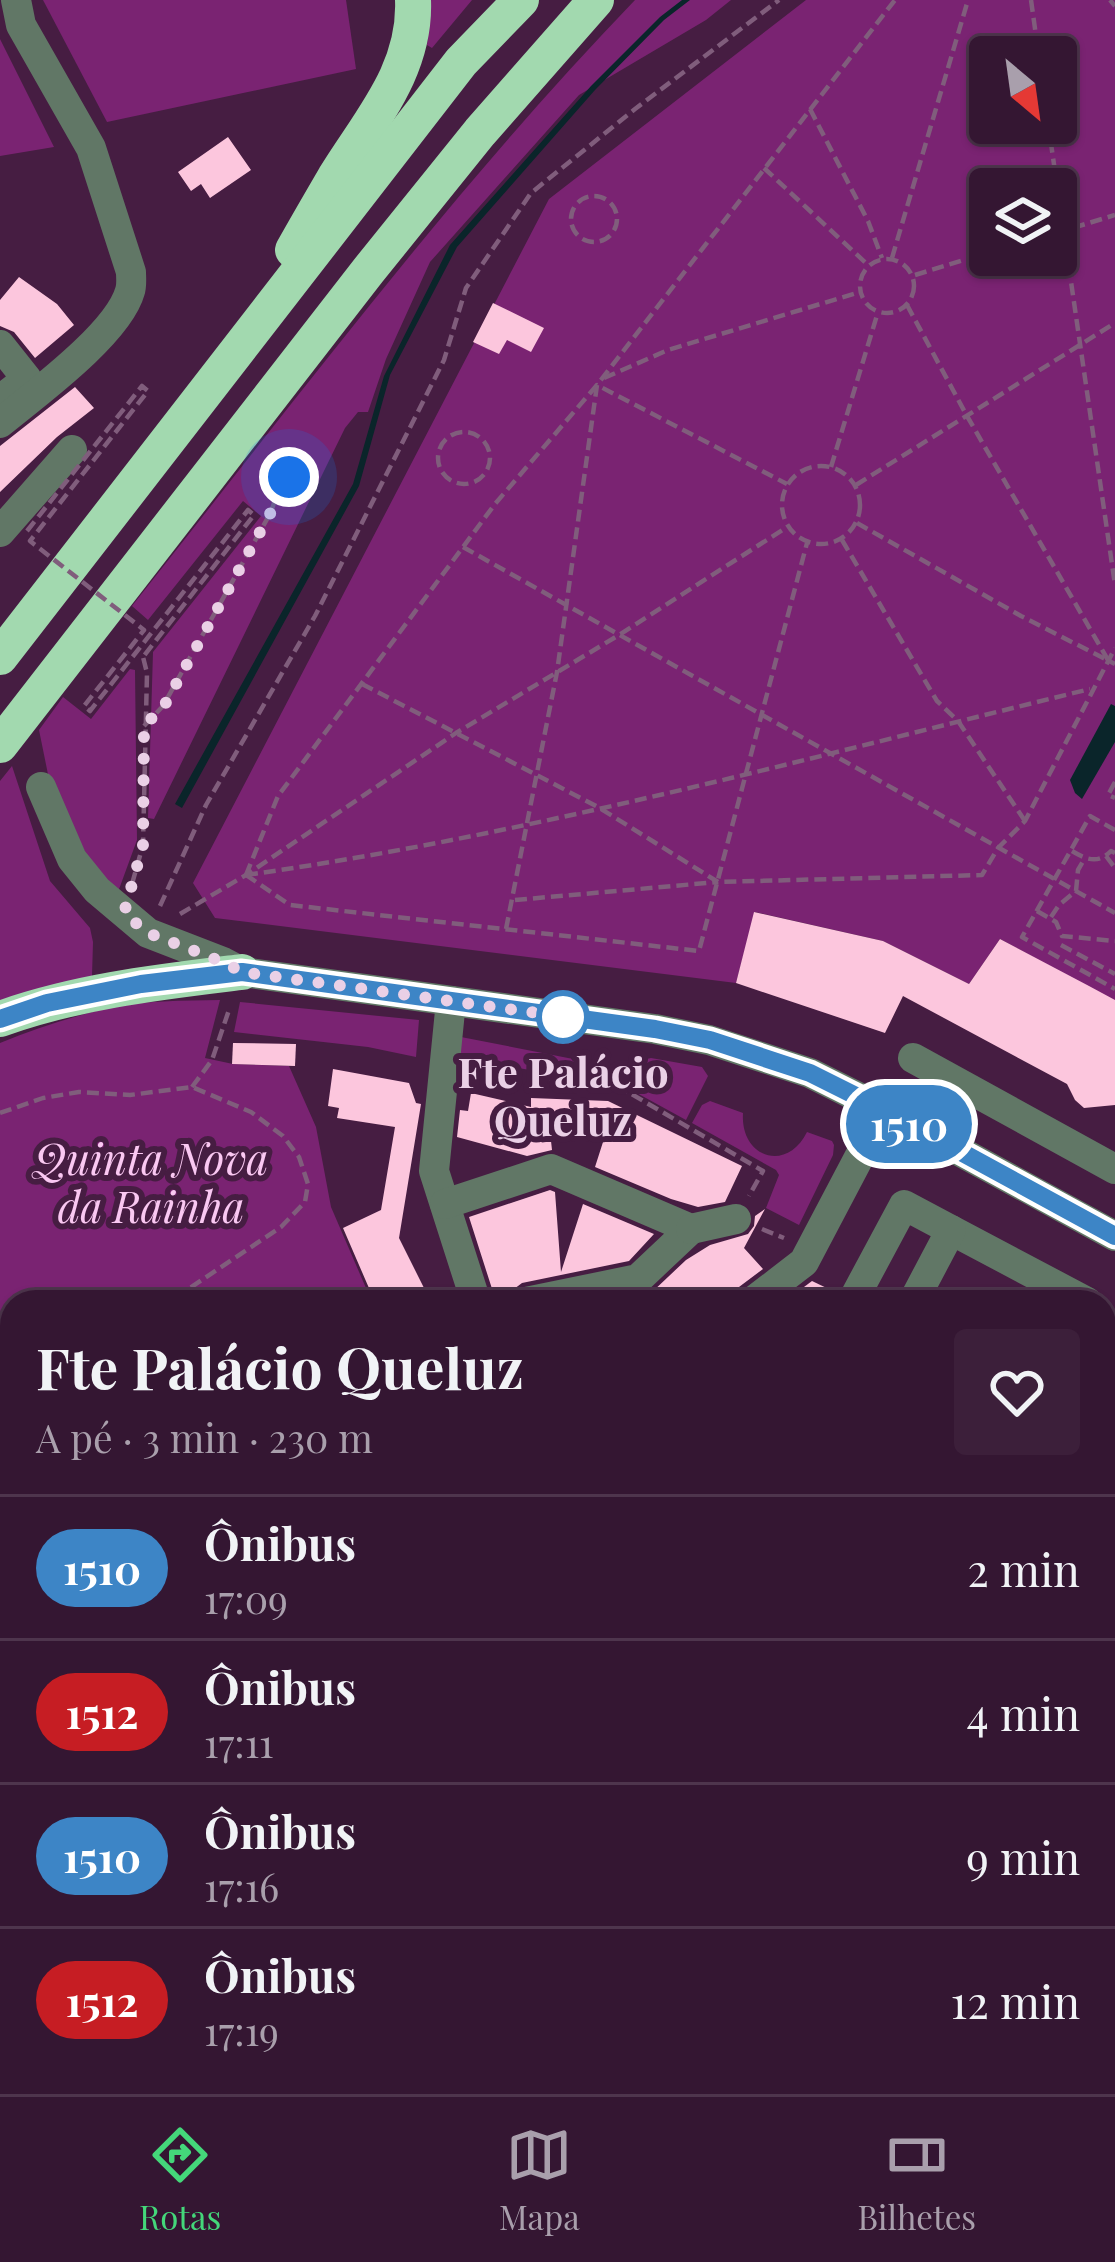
<!DOCTYPE html>
<html lang="pt">
<head>
<meta charset="utf-8">
<style>
  :root { --surface:#341632; --page:#3c1f3a; --text:#f1f3f6; --muted:#a99fac; --line:#4e354d; --accent:#44d77a }
  body { margin:0; font-family:"Playfair Display",serif; background:var(--page); color:var(--text); height:100vh; display:flex; flex-direction:column; font-size:45px; white-space:nowrap }
  * { box-sizing:border-box; margin:0 }
  p { font-size:39px; color:var(--muted) }
  .icon { flex:none; width:66px; height:66px; fill:none; stroke:currentColor; stroke-width:2; stroke-linecap:round; stroke-linejoin:round }
  .map { position:relative; flex:1; overflow:hidden }
  .side { position:absolute; left:0px; top:1290px; width:1116px; height:804px; display:flex; flex-direction:column; background:var(--surface); border-radius:36px 36px 0 0; box-shadow:0 3px 9px #0004,0 0 0 3px var(--line) }
  .side>* { flex:none }
  .badge { padding:0 24px; border-radius:39px; font-size:42px; line-height:78px }
  .needle { width:78px; rotate:151deg }
  .fabs { position:absolute; left:969px; top:36px; display:grid; gap:24px }
  .fabs a { display:grid; place-items:center; width:108px; height:108px; border-radius:12px; background:var(--surface); box-shadow:0 3px 9px #0004,0 0 0 3px var(--line); font-size:60px }
  .you { position:absolute; width:60px; height:60px; margin:-30px; border:9px solid #fff; border-radius:50%; background:#1a73e8; box-shadow:0 0 0 18px #1a73e833 }
  .map>.badge { position:absolute; translate:-50% -50%; box-shadow:0 0 0 6px #fff }
  .round { display:grid; place-items:center; flex:none; width:126px; height:126px; border-radius:12px; background:var(--page) }
  .summary { display:flex; align-items:center; justify-content:space-between; height:204px; padding:0 36px }
  h1 { font-size:57px; font-weight:700; line-height:90px }
  ul { padding:0; list-style:none }
  li { display:flex; align-items:center; gap:36px; height:144px; padding:0 36px; border-top:3px solid var(--line) }
  li div { flex:1 }
  li b { display:block; font-size:45px }
  li em { font-style:normal }
  li .badge { min-width:132px; font-weight:700; text-align:center }
  .tab-bar { display:flex; justify-content:space-around; align-items:center; height:168px; border-top:3px solid var(--line); background:var(--surface); font-size:33px; color:var(--muted) }
  .tab-bar a { display:grid; justify-items:center; gap:6px }
  .tab-bar .on { color:var(--accent) }
  .map>svg:first-child { display:block }
  .green { fill:#7a2372; fill-rule:evenodd }
  .water { fill:#0a252a }
  .building { fill:#fcc6dd }
  .lines { fill:none; stroke-linecap:round; stroke-linejoin:round }
  .path { stroke:#805d7c; stroke-width:4.5; stroke-dasharray:12 6; stroke-linecap:butt }
  .minor { stroke:#617766; stroke-width:30 }
  .highway { stroke:#a2d9af; stroke-width:36 }
  .path-bridge { stroke:#805d7c; stroke-width:4.5; stroke-dasharray:12 6; stroke-linecap:butt }
  .line-casing { stroke:#fff; stroke-width:27 }
  .line { stroke:#3d85c6; stroke-width:18 }
  .walk { stroke:#ead0e6; stroke-width:12; stroke-dasharray:0 21.6 }
  .stop-dot { fill:#fff; stroke:#3d85c6; stroke-width:6 }
  .labels { text-anchor:middle; stroke-width:12; stroke-linejoin:round; paint-order:stroke }
  .stop-label { font-size:42px; font-weight:bold; fill:#ead0e6; stroke:#461d42 }
  .park-label { font-size:42px; font-style:italic; fill:#fac8f2; stroke:#461d42 }
</style>
</head>
<body>
<div class="map">
<svg width="1115" height="2094" viewBox="0 0 1115 2094">
  <rect width="100%" height="100%" fill="#461d42"/>
  <!-- green -->
  <g class="green">
    <polygon points="43,0 346,0 356,69 107,122"/>
    <polygon points="425,0 472,0 432,48 427,45 429,27"/>
    <path d="M635,0H731L706,20L579,95L430,262L386,359L368,412H358L345,428L154,819L148,818L153,652L261,516L243,501L148,620L132,606C295,401 453,189 635,0Z"/>
    <path d="M806,0H1115V1001L1000,939L969,984L883,941L755,912L736,983L215,918L193,883L549,199ZM990,57H1056V123H990ZM990,189H1056V255H990Z"/>
    <polygon points="0,39 54,147 0,156"/>
    <polygon points="130,669 135,670 137,840 118,892 100,878 52,794 39,730 63,697 91,719"/>
    <polygon points="12,766 50,881 90,928 93,942 92,976 0,1001 0,781"/>
    <path d="M220,1000L205,1058L233,1064L289,1066L316,1127L331,1207L372,1302H12V1739L0,1747V1043C34,1029 71,1017 108,1008C144,1000 183,1001 220,1000Z"/>
    <polygon points="240,1002 419,1020 416,1057 368,1047 234,1032"/>
    <polygon points="461,1037 614,1067 651,1058 702,1067 708,1076 686,1120 624,1086 459,1058"/>
    <path d="M710,1101L743,1113C740,1158 787,1173 807,1132L832,1141L834,1145L833,1155L799,1225L766,1208L779,1175L776,1170L692,1123L702,1105Z"/>
  </g>
  <!-- water -->
  <g class="water">
    <polygon points="682,0 690,0 664,20 595,90 457,247 390,375 359,486 182,808 175,804 353,484 384,376 450,245 591,86 660,17"/>
    <polygon points="1111,704 1115,706 1115,742 1082,799 1075,793 1070,780"/>
  </g>
  <!-- building -->
  <g class="building">
    <polygon points="228,137 251,170 210,198 201,184 191,191 178,172"/>
    <polygon points="19,277 57,304 74,325 35,358 14,332 0,326 0,300"/>
    <polygon points="493,303 544,328 531,352 507,340 499,354 473,342"/>
    <polygon points="75,387 94,408 57,437 0,492 0,446"/>
    <polygon points="754,912 883,941 969,984 1000,939 1089,986 1115,1000 1115,1105 1084,1108 1075,1100 1067,1084 903,996 885,1033 736,983"/>
    <polygon points="233,1043 296,1044 295,1066 232,1064"/>
    <polygon points="333,1069 409,1083 416,1103 421,1104 399,1238 431,1302 375,1302 343,1228 381,1210 395,1127 337,1118 339,1108 328,1106"/>
    <polygon points="471,1093 531,1107 531,1098 608,1101 742,1166 725,1202 698,1207 671,1199 595,1167 603,1142 550,1132 552,1150 527,1156 457,1137 460,1110 468,1111"/>
    <polygon points="550,1190 555,1192 561,1272 583,1204 654,1234 629,1261 522,1283 510,1292 494,1295 469,1217"/>
    <polygon points="765,1209 744,1248 763,1269 739,1287 733,1302 623,1302 650,1294 686,1260 710,1245 748,1234 754,1226 755,1216"/>
    <polygon points="812,1281 835,1292 833,1302 784,1302"/>
  </g>
  <g class="lines">
    <!-- path -->
    <g class="path">
      <polyline points="1031,0 1039,57"/>
      <polyline points="1110,0 1115,6"/>
      <polyline points="810,109 868,221 882,258"/>
      <polyline points="1048,123 1115,585"/>
      <polyline points="764,168 868,265"/>
      <circle cx="594" cy="219" r="23"/>
      <polyline points="1056,233 1115,215"/>
      <polyline points="892,258 968,0"/>
      <circle cx="887" cy="286" r="27"/>
      <polyline points="915,275 990,252"/>
      <polyline points="907,305 967,416 1108,660"/>
      <polyline points="604,378 668,350 860,292"/>
      <circle cx="464" cy="458" r="26"/>
      <circle cx="821" cy="505" r="39"/>
      <polyline points="831,467 878,312"/>
      <circle cx="281" cy="477" r="8"/>
      <polyline points="856,485 1115,323"/>
      <polyline points="857,523 1021,616 1115,664"/>
      <polyline points="842,540 937,701 958,721 1025,821"/>
      <polyline points="463,547 1115,913"/>
      <polyline points="362,684 598,807 718,882 982,875 998,848 1025,821 1115,648"/>
      <polyline points="144,726 163,706 271,512 280,485"/>
      <polyline points="1115,782 1108,795 1115,798"/>
      <polyline points="1115,830 1090,816 1022,937 1115,989"/>
      <path d="M1072,851C1087,860 1098,864 1111,851L1115,853"/>
      <polyline points="1106,856 1115,868"/>
      <polyline points="246,875 290,905 699,951 807,543"/>
      <path d="M246,875C531,835 811,757 1090,689"/>
      <polyline points="246,875 278,796 495,504 597,385 787,484"/>
      <polyline points="132,884 143,845 147,673 143,657"/>
      <polyline points="515,900 718,882"/>
      <polyline points="160,906 206,805 315,616 444,360 466,288 531,193 635,109 779,0"/>
      <polyline points="1037,911 1056,922 1062,936 1115,941"/>
      <polyline points="180,914 246,875 456,733 619,635 787,527"/>
      <polyline points="1051,917 1059,905 1076,891 1078,870 1085,858"/>
      <polyline points="506,929 557,672 597,385 895,0"/>
      <polyline points="1061,945 1115,974"/>
      <polyline points="544,1077 628,1092 763,1171 749,1196"/>
      <polyline points="192,1087 212,1060 230,1007"/>
      <polyline points="0,1113 43,1098 79,1092 130,1095 192,1087 251,1112 283,1136 299,1157 308,1184 305,1202 281,1227 169,1302"/>
      <polyline points="762,1229 784,1238"/>
      <polyline points="0,1412 12,1404"/>
      <polyline points="0,1801 12,1793"/>
    </g>
    <!-- minor -->
    <g class="minor">
      <polyline points="0,345 27,379 0,400"/>
      <path d="M0,423C34,395 118,334 130,291C132,285 131,278 131,272L91,148L21,25L16,0"/>
      <polyline points="0,532 72,450"/>
      <polyline points="41,787 72,859 97,890 148,933 223,962 242,972 655,1029 709,1040 810,1073 884,1110 1115,1236"/>
      <polyline points="451,1001 434,1171 476,1302"/>
      <polyline points="913,1058 1115,1169"/>
      <polyline points="445,1204 551,1169 691,1229 638,1279 526,1302"/>
      <polyline points="691,1229 736,1219"/>
      <polyline points="951,1230 1087,1302"/>
      <polyline points="752,1302 804,1262 884,1110"/>
      <polyline points="852,1302 904,1205 951,1230 913,1302"/>
      <polyline points="1104,1669 1115,1674"/>
      <polyline points="1104,1818 1115,1797"/>
      <polyline points="267,2082 290,2094"/>
      <polyline points="416,2082 438,2094"/>
      <polyline points="184,2094 191,2082"/>
      <polyline points="462,2094 468,2082"/>
      <polyline points="699,2094 706,2082"/>
      <polyline points="956,2094 962,2082"/>
    </g>
    <!-- highway -->
    <g class="highway">
      <path d="M293,250C307,225 321,201 335,177C370,120 416,71 413,0"/>
      <polyline points="0,657 461,62 521,0"/>
      <polyline points="0,745 368,271 480,132 596,0"/>
      <path d="M0,1019C78,991 160,982 242,972"/>
    </g>
    <!-- path-bridge -->
    <polyline class="path-bridge" points="27,531 142,386 148,391 30,541 144,630 84,706 90,711 248,510 254,515 143,657"/>
  </g>
  <g class="lines">
    <!-- line casing -->
    <g class="line-casing">
      <polyline id="line" points="0,1019 47,1003 141,984 242,972 655,1029 710,1040 810,1073 884,1110 1115,1236"/>
    </g>
    <!-- line -->
    <use href="#line" class="line"/>
    <!-- walk -->
    <polyline class="walk" points="289,477 287,482 280,485 271,512 164,706 144,726 143,845 124,913 148,933 223,962 242,972 573,1018 563,1017"/>
  </g>
  <!-- markers -->
  <circle class="stop-dot" cx="563" cy="1017" r="24"/>
  <g class="labels">
    <!-- stop labels -->
    <g class="stop-label">
      <text x="563" y="1088">Fte Palácio<tspan x="563" dy="48">Queluz</tspan></text>
    </g>
    <!-- park labels -->
    <g class="park-label">
      <text x="151" y="1175">Quinta Nova<tspan x="151" dy="48">da Rainha</tspan></text>
    </g>
  </g>
</svg>
<div class="fabs">
<a><svg class="needle" viewBox="-14 -14 28 28"><path d="M0-13l5 13h-10z" fill="#e53935"/><path d="M0 13l5-13h-10z" fill="#a99fac"/></svg></a>
<a><svg class="icon" aria-label="layers" viewBox="0 0 24 24"><path d="M12 4l9 5-9 5-9-5zM3 14l9 5 9-5"/></svg></a>
</div>
<div class="you" style="left:289px;top:477px"></div>
<b class="badge" style="left:909px;top:1124px;background:#3d85c6;color:#fff">1510</b>
<section class="side">
<div class="summary"><div><h1>Fte Palácio Queluz</h1><p>A pé · 3 min · 230 m</p></div><a class="round"><svg class="icon" aria-label="heart" viewBox="0 0 24 24"><path d="M12 20l-8-8c-3-5 5-10 8-4 3-6 11-1 8 4z"/></svg></a></div>
<ul>
<li><span class="badge" style="background:#3d85c6;color:#fff">1510</span><div><b>Ônibus</b><p>17:09</p></div><em>2 min</em></li>
<li><span class="badge" style="background:#c61d23;color:#fff">1512</span><div><b>Ônibus</b><p>17:11</p></div><em>4 min</em></li>
<li><span class="badge" style="background:#3d85c6;color:#fff">1510</span><div><b>Ônibus</b><p>17:16</p></div><em>9 min</em></li>
<li><span class="badge" style="background:#c61d23;color:#fff">1512</span><div><b>Ônibus</b><p>17:19</p></div><em>12 min</em></li>
</ul>
</section>
</div>
<nav class="tab-bar">
<a class="on"><svg class="icon" aria-label="directions" viewBox="0 0 24 24"><path d="M12 3l9 9-9 9-9-9zM9 14v-3h6M13 9l2 2-2 2"/></svg>Rotas</a>
<a><svg class="icon" aria-label="map" viewBox="0 0 24 24"><path d="M3 6l6-2 6 2 6-2v14l-6 2-6-2-6 2zM9 4v14M15 6v14"/></svg>Mapa</a>
<a><svg class="icon" aria-label="tickets" viewBox="0 0 24 24"><path d="M3 7h18v10H3zM15 7v10"/></svg>Bilhetes</a>
</nav>
</body>
</html>
